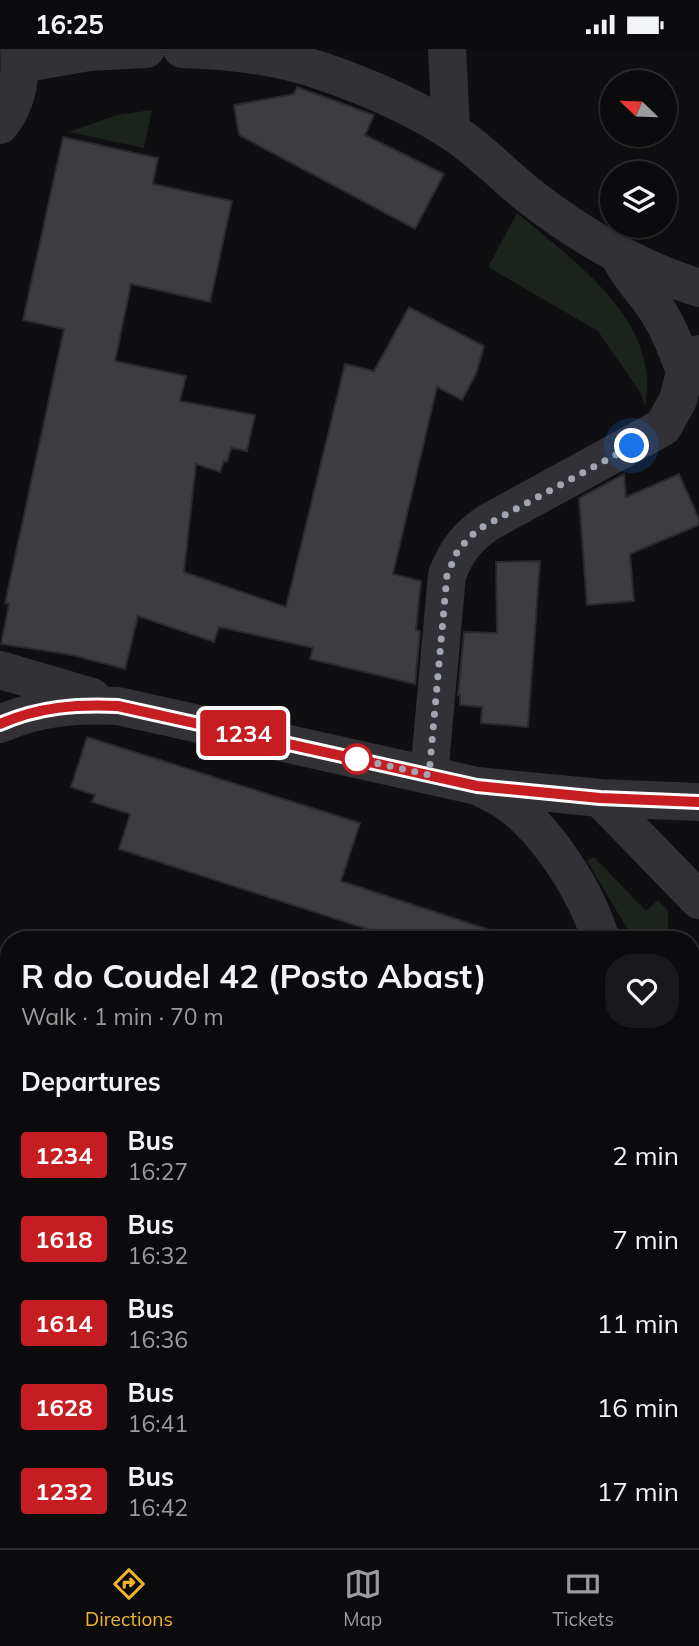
<!DOCTYPE html>
<html lang="en">
<head>
<meta charset="utf-8">
<style>
  :root { --surface:#0b0b0d; --page:#19191b; --text:#f1f3f6; --muted:#9a9b9d; --line:#2b2b2e; --accent:#efb429 }
  body { margin:0; font-family:Mulish,sans-serif; background:var(--page); color:var(--text); height:100vh; display:flex; flex-direction:column; font-size:26px; white-space:nowrap }
  * { box-sizing:border-box; margin:0 }
  p { font-size:23px; color:var(--muted) }
  .icon { flex:none; width:38px; height:38px; fill:none; stroke:currentColor; stroke-width:2; stroke-linecap:round; stroke-linejoin:round }
  .map { position:relative; flex:1; overflow:hidden }
  .sheet { position:absolute; left:0px; top:882px; width:700px; height:618px; display:flex; flex-direction:column; background:var(--surface); border-radius:28px 28px 0 0; box-shadow:0 2px 5px #0004,0 0 0 2px var(--line) }
  .sheet>* { flex:none }
  .badge { padding:0 14px; border-radius:5px; font-size:24px; line-height:46px }
  .needle { width:46px; rotate:293deg }
  .buttons { position:absolute; left:600px; top:21px; display:grid; gap:14px }
  .buttons a { display:grid; place-items:center; width:77px; height:77px; border-radius:50%; background:var(--surface); box-shadow:0 2px 5px #0004,0 0 0 2px var(--line); font-size:35px }
  .you { position:absolute; width:35px; height:35px; margin:-18px; border:5px solid #fff; border-radius:50%; background:#1a73e8; box-shadow:0 0 0 10px #1a73e833 }
  .map>.badge { position:absolute; translate:-50% -50%; box-shadow:0 0 0 4px #fff }
  h2 { padding:0 21px; font-size:26px; line-height:63px }
  .round { display:grid; place-items:center; flex:none; width:74px; height:74px; border-radius:28px; background:var(--page) }
  .overview { display:flex; align-items:center; justify-content:space-between; height:119px; padding:0 21px }
  h1 { font-size:33px; font-weight:700; line-height:52px }
  ul { padding:0; list-style:none }
  li { display:flex; align-items:center; gap:21px; height:84px; padding:0 21px }
  li div { flex:1 }
  li b { display:block; font-size:26px }
  li em { font-style:normal }
  li .badge { min-width:77px; font-weight:700; text-align:center }
  .status { display:flex; justify-content:space-between; align-items:center; height:49px; padding:0 35px; background:var(--surface); direction:ltr }
  .status svg { height:19px; fill:currentColor }
  .menu { display:flex; justify-content:space-around; align-items:center; height:98px; border-top:2px solid var(--line); background:var(--surface); font-size:19px; color:var(--muted) }
  .menu a { display:grid; justify-items:center; gap:4px }
  .menu .selected { color:var(--accent) }
  .map>svg:first-child { display:block }
  .green { fill:#1c231d }
  .building { fill:#3c3c41; stroke:#2a292d; stroke-width:2 }
  .lines { fill:none; stroke-linecap:round; stroke-linejoin:round }
  .path { stroke:#37383d; stroke-width:4.5; stroke-dasharray:3.5 5; stroke-linecap:butt }
  .minor { stroke:#313136; stroke-width:38 }
  .line-casing { stroke:#fff; stroke-width:16 }
  .line { stroke:#c61d23; stroke-width:10 }
  .walk { stroke:#a1a5b2; stroke-width:7; stroke-dasharray:0 12.6 }
  .stop-dot { fill:#fff; stroke:#c61d23; stroke-width:3.5 }
</style>
</head>
<body>
<div class="status"><b>16:25</b><svg viewBox="0 0 49 12"><path d="M0 12V9h3v3zM5 12V6h3v6zM10 12V3h3v9zM15 12V0h3v12zM26 1h20v11H26zM47 4h2v5h-2z"/></svg></div>
<div class="map">
<svg width="699" height="1499" viewBox="0 0 699 1499">
  <rect width="100%" height="100%" fill="#0f0f11"/>
  <!-- green -->
  <g class="green">
    <polygon points="152,61 144,99 69,83 117,66"/>
    <path d="M517,164C573,212 662,271 645,357L640,343L598,282L488,218Z"/>
    <polygon points="594,808 646,862 658,851 668,862 668,891 634,891 587,812"/>
    <polygon points="691,974 699,980 699,1107 691,1106"/>
    <polygon points="691,1441 699,1443 699,1499 674,1499 650,1491 691,1491"/>
  </g>
  <!-- building -->
  <g class="building">
    <polygon points="297,38 374,66 365,86 444,125 415,180 239,86 234,56 294,45"/>
    <polygon points="63,88 158,109 153,135 232,152 210,253 131,235 115,312 186,327 180,352 255,366 247,402 231,399 227,413 224,412 220,423 196,415 184,523 286,558 345,315 374,322 409,258 484,297 476,325 462,351 437,338 393,525 421,532 416,581 420,582 415,635 310,610 313,599 219,578 214,593 138,567 125,620 72,606 1,595 9,555 5,554 64,280 23,271"/>
    <polygon points="624,425 626,448 679,425 699,470 699,476 630,505 634,552 587,556 579,449"/>
    <polygon points="540,512 528,678 481,674 482,658 460,656 460,646 458,646 464,583 497,584 496,513"/>
    <polygon points="87,688 360,774 341,832 496,883 495,891 401,891 119,800 130,765 92,753 95,746 71,738"/>
  </g>
  <g class="lines">
    <!-- path -->
    <g class="path">
      <polyline points="691,964 699,971"/>
      <polyline points="691,1103 699,1105"/>
      <polyline points="691,1436 699,1437"/>
      <polyline points="631,1491 651,1499"/>
      <polyline points="611,1499 613,1491"/>
    </g>
    <!-- minor -->
    <g class="minor">
      <path d="M182,0C211,1 239,3 267,8C321,17 403,51 449,81C477,98 501,124 527,145C579,186 636,219 699,239"/>
      <polyline points="447,0 451,81"/>
      <polyline points="20,15 89,3 146,0"/>
      <path d="M0,76C18,54 21,28 19,0"/>
      <path d="M619,207C628,224 639,237 651,252C667,274 676,298 685,323"/>
      <polyline points="0,621 92,648"/>
      <path d="M0,675C38,658 77,655 118,657L477,737L600,749L699,753"/>
      <path d="M429,726L447,526C456,502 468,487 489,473L663,378L678,351L685,323L699,305"/>
      <path d="M485,741C536,761 586,839 601,891"/>
      <polyline points="600,749 699,851"/>
      <polyline points="691,1274 699,1275"/>
      <polyline points="0,1297 9,1297"/>
      <polyline points="48,1491 48,1499"/>
      <polyline points="119,1491 119,1499"/>
      <polyline points="309,1491 309,1499"/>
      <polyline points="495,1491 495,1499"/>
    </g>
  </g>
  <g class="lines">
    <!-- line casing -->
    <g class="line-casing">
      <path id="line" d="M0,675C38,658 77,655 118,657L477,737L600,749L699,753"/>
    </g>
    <!-- line -->
    <use href="#line" class="line"/>
    <!-- walk -->
    <polyline class="walk" points="357,710 349,708 429,726 447,526 458,501 477,481 632,397"/>
  </g>
  <!-- markers -->
  <circle class="stop-dot" cx="357" cy="710" r="14"/>
</svg>
<div class="buttons">
<a><svg class="needle" viewBox="-14 -14 28 28"><path d="M0-13l5 13h-10z" fill="#e53935"/><path d="M0 13l5-13h-10z" fill="#9a9b9d"/></svg></a>
<a><svg class="icon" aria-label="layers" viewBox="0 0 24 24"><path d="M12 4l9 5-9 5-9-5zM3 14l9 5 9-5"/></svg></a>
</div>
<div class="you" style="left:632px;top:397px"></div>
<b class="badge" style="left:243px;top:684px;background:#c61d23;color:#fff">1234</b>
<section class="sheet">
<div class="overview"><div><h1>R do Coudel 42 (Posto Abast)</h1><p>Walk · 1 min · 70 m</p></div><a class="round"><svg class="icon" aria-label="heart" viewBox="0 0 24 24"><path d="M12 20l-8-8c-3-5 5-10 8-4 3-6 11-1 8 4z"/></svg></a></div>
<h2>Departures</h2>
<ul>
<li><span class="badge" style="background:#c61d23;color:#fff">1234</span><div><b>Bus</b><p>16:27</p></div><em>2 min</em></li>
<li><span class="badge" style="background:#c61d23;color:#fff">1618</span><div><b>Bus</b><p>16:32</p></div><em>7 min</em></li>
<li><span class="badge" style="background:#c61d23;color:#fff">1614</span><div><b>Bus</b><p>16:36</p></div><em>11 min</em></li>
<li><span class="badge" style="background:#c61d23;color:#fff">1628</span><div><b>Bus</b><p>16:41</p></div><em>16 min</em></li>
<li><span class="badge" style="background:#c61d23;color:#fff">1232</span><div><b>Bus</b><p>16:42</p></div><em>17 min</em></li>
</ul>
</section>
</div>
<nav class="menu">
<a class="selected"><svg class="icon" aria-label="directions" viewBox="0 0 24 24"><path d="M12 3l9 9-9 9-9-9zM9 14v-3h6M13 9l2 2-2 2"/></svg>Directions</a>
<a><svg class="icon" aria-label="map" viewBox="0 0 24 24"><path d="M3 6l6-2 6 2 6-2v14l-6 2-6-2-6 2zM9 4v14M15 6v14"/></svg>Map</a>
<a><svg class="icon" aria-label="tickets" viewBox="0 0 24 24"><path d="M3 7h18v10H3zM15 7v10"/></svg>Tickets</a>
</nav>
</body>
</html>
